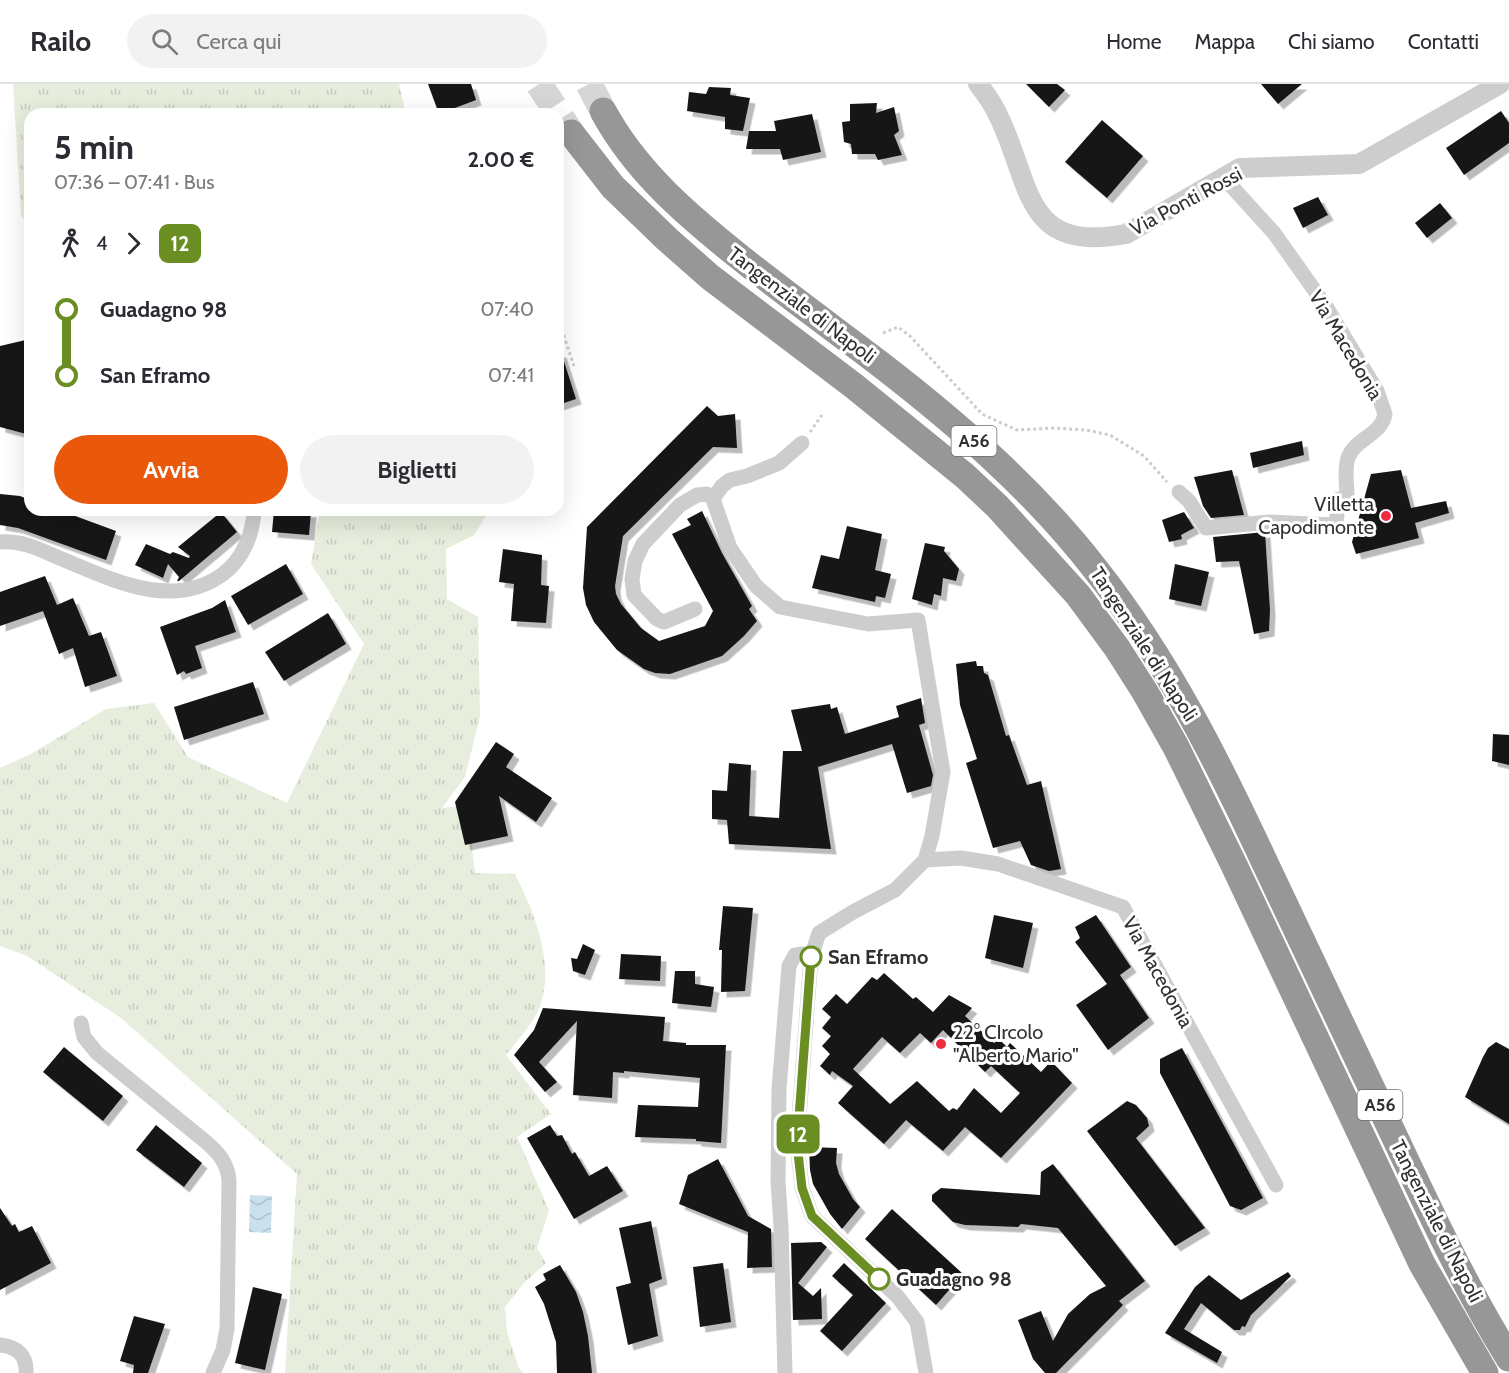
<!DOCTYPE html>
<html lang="it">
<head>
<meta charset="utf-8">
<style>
  :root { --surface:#fff; --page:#f2f2f3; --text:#2b2b33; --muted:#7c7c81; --line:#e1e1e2; --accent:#ea580c }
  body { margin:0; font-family:Cabin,sans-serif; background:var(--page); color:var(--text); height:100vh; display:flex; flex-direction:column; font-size:22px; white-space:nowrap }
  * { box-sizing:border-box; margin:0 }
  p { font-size:20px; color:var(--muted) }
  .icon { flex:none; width:33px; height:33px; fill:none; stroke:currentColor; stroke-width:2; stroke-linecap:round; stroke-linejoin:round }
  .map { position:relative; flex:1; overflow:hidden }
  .drawer { position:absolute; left:24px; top:24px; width:540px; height:408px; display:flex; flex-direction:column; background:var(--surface); border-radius:18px; box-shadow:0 6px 24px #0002 }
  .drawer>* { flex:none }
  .badge { padding:0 12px; border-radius:9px; font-size:21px; line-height:39px }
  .map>.badge { position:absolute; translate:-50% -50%; box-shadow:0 0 0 3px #fff }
  .legs { display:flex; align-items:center; gap:9px; height:66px; padding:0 30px; font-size:20px }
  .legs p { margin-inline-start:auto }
  .overview { display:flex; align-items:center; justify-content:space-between; height:102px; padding:0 30px }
  h1 { font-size:33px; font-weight:700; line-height:45px }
  .button { display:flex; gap:12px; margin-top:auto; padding:12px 30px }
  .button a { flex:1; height:69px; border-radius:36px; background:var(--accent); color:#fff; font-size:24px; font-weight:700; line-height:69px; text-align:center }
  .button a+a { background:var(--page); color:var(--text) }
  ul { padding:0 30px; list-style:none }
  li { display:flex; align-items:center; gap:21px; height:66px; font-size:22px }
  li i { display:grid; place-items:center; width:9px; height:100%; margin:0 8px; background:currentColor }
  li i::after { content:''; width:15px; height:15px; margin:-8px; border:4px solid; border-radius:50%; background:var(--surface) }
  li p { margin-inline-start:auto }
  li:first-child i { background:linear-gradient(#0000 50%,currentColor 0) }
  li:last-child i { background:linear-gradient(currentColor 50%,#0000 0) }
  header { display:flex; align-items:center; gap:36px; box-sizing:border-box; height:84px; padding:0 30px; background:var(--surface); border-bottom:2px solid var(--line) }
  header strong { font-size:28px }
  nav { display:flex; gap:33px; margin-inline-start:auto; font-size:21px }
  .search { width:420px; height:54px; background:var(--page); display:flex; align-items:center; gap:15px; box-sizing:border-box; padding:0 21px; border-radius:33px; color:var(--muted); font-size:22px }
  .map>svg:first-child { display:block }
  .park { fill:url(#park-tufts) }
  .water { fill:url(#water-waves) }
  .building { fill:#171717; fill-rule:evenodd; filter:url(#shadow) }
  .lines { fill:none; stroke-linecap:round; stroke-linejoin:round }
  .motorway-tunnel { stroke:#d6d6d6; stroke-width:27; stroke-dasharray:27 14; stroke-linecap:butt }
  .path { stroke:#cdcdcd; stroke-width:3; stroke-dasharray:3 3; stroke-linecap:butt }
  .minor { stroke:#cdcdcd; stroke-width:15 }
  .tertiary { stroke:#cdcdcd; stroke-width:20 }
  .motorway { stroke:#979797; stroke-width:27 }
  .line-1-casing { stroke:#fff; stroke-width:14 }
  .line-1 { stroke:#6b8e23; stroke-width:9 }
  .poi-dot { fill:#ed2c41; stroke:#fff; stroke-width:2 }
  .stop-1-dot { fill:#fff; stroke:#6b8e23; stroke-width:3 }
  .labels { text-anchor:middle; stroke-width:6; stroke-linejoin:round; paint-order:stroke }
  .shield { fill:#fff; stroke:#6e6e6e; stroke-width:1.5 }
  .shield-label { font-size:18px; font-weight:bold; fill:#303030 }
  .street-label { font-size:20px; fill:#303030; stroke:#fff }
  .poi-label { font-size:20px; fill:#303030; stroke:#fff; text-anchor:end }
  .stop-label { font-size:20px; font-weight:bold; fill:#303030; stroke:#fff; text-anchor:start }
</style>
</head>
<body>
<header>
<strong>Railo</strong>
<div class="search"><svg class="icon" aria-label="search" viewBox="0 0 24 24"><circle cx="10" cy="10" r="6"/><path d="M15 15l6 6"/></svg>Cerca qui</div>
<nav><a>Home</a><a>Mappa</a><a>Chi siamo</a><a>Contatti</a></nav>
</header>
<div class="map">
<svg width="1509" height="1289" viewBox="0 0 1509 1289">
  <defs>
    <pattern id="park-tufts" width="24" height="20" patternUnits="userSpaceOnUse" patternTransform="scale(1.5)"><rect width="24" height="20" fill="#e7eedd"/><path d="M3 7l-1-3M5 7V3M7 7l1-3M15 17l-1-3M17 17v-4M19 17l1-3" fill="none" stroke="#c6ccbe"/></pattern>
    <pattern id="water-waves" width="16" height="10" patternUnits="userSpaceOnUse" patternTransform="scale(1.5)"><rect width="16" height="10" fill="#c9e1ee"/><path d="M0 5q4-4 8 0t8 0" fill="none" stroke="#adc1cc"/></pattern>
    <filter id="shadow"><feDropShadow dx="5.5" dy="5.5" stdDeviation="0" flood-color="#0004"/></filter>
  </defs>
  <rect width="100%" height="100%" fill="#fff"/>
  <!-- park -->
  <g class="park">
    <polygon points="13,0 399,0 406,30 30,30 30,146 21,131"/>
    <path d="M320,426H494L488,429L474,451L446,465L447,515L478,533L480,632L465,693L442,724L467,721L475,789L515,790C535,830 556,881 539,925C533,939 516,958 506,971L551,1030L517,1053L549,1126L537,1164L546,1179L523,1200L505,1223L507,1248L519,1284L523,1289H285L297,1090L121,934L27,872L0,862V684L29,671L106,625L154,619L188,673L287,719L364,560L311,480Z"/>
  </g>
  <!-- water -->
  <polygon class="water" points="250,1111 272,1112 271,1149 249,1148"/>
  <!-- building -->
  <g class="building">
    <polygon points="428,0 471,0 476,16 439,30"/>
    <polygon points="1026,0 1057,0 1065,6 1049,23"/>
    <polygon points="1261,0 1302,0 1278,20"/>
    <polygon points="709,3 731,4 730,11 750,14 743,47 725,45 725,33 687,27 689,8 706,10"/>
    <polygon points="877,19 876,29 894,23 899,47 894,51 902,71 878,76 875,70 852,70 851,60 844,58 842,38 850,37 850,20"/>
    <polygon points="1501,27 1509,39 1509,59 1464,91 1446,64"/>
    <polygon points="812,30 821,68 783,76 780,65 746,65 749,47 776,47 774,37"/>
    <polygon points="1102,36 1143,72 1107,114 1065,78"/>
    <polygon points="1318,113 1328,131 1303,144 1293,124"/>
    <polygon points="1440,119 1452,134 1427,154 1415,139"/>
    <polygon points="30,255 30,351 0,343 0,262"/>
    <polygon points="558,268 561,268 576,315 558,321"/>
    <polygon points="707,322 718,332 735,330 737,364 713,363 623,452 615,502 616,510 621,520 641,544 659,557 705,542 713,527 672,450 691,441 687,435 702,427 722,469 752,522 749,525 757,537 744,552 722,572 670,590 655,589 644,585 617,566 594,538 586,521 583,504 587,443"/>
    <polygon points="1302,357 1304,371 1253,384 1250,369"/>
    <polygon points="1232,386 1244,431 1211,434 1203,422 1194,393"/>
    <polygon points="1401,386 1411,424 1446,417 1449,429 1415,439 1419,454 1356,470 1352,458 1371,390"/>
    <polygon points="0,410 20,412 30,416 30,426 59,426 116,447 106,476 18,444 0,441"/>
    <polygon points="274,426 311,428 309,451 272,448"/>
    <polygon points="221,428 237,448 179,497 177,497 179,493 168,480 163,494 135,481 146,460 170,470 173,468 189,474 190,472 178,463"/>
    <polygon points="1184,428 1194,444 1181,451 1182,455 1169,458 1162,436"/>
    <polygon points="847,442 882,450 875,486 891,490 885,514 876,512 875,518 812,504 821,471 839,475"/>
    <polygon points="1265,448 1270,526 1269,547 1254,550 1239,477 1216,478 1213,453"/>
    <polygon points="925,459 945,463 944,467 959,485 956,497 943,494 941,512 934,510 932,521 912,515"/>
    <polygon points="503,465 542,471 541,501 549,502 546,539 511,537 514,500 499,498"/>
    <polygon points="286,480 303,510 248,541 231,512"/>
    <polygon points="1175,480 1209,488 1201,522 1169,515"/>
    <polygon points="45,492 57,521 73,514 89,552 101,548 117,592 85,603 73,564 59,570 43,527 0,542 0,508"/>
    <polygon points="225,516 236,548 195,562 202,584 186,590 184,587 177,591 160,543 212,524"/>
    <polygon points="328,529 346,560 284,597 265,568"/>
    <polygon points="976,577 977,582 983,582 984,589 988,591 1006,652 1009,651 1027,701 1041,697 1061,785 1049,787 1031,781 1020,757 993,764 966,679 977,675 960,621 956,580"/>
    <polygon points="253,598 264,630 184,656 174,623"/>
    <polygon points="921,614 925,639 919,641 933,691 931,702 907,709 892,660 818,683 831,765 729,760 727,736 712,735 712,706 727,707 729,679 751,681 749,732 779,734 783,667 802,667 791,626 830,620 831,625 837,623 845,650 899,633 896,622"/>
    <polygon points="1493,650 1509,651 1509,681 1492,677"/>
    <polygon points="496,658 514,670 506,683 552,714 536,738 499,712 508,752 465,761 455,718"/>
    <polygon points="723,822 753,824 745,907 721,908 722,866 719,866"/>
    <polygon points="994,831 1033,839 1023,884 985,874"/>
    <polygon points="1096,831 1131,883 1120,891 1149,934 1108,966 1076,921 1107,900 1075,858 1080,854 1075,843"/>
    <polygon points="583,860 595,866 585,891 573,887 571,874 577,875"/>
    <polygon points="621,870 661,872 660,897 619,895"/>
    <polygon points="675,887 695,887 695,900 714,903 711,923 672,919"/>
    <path d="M884,889L913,915L916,913L933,928L949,911L972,924L965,932L994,959L999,955L1007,963L1010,959L1041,988L1051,977L1072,999L1001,1074L965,1043L943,1067L906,1036L884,1060L838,1019L853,1002L832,987L830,991L820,982L830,970L822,962L831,952L822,944L831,933L822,925L836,910L847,920L872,893L877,896ZM943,946L985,988L991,982L1020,1009L1001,1029L974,1004L957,1026L953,1024L949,1027L917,997L890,1020L853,985L882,953L900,969L920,949L931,959Z"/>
    <polygon points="543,924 665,933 663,957 686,959 686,961 726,961 721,1059 696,1057 696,1055 635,1053 638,1021 698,1023 700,994 624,987 624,989 613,988 612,1014 573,1011 577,937 539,978 557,998 545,1008 514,971 534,946"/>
    <polygon points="1496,958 1509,965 1509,1040 1465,1013 1483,973 1488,964"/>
    <polygon points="64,963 123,1012 103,1037 43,988"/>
    <polygon points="1182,964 1263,1114 1241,1126 1230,1122 1160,989 1160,975"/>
    <polygon points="1127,1017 1136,1021 1147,1034 1149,1042 1136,1054 1205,1144 1175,1162 1087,1047"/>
    <polygon points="156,1041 202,1079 184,1103 136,1066"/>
    <polygon points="550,1041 557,1052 562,1051 572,1070 575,1068 589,1092 607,1082 623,1107 574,1135 527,1054"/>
    <polygon points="809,1063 837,1064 836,1079 839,1090 853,1115 860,1123 842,1145 830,1130 813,1100 810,1086"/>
    <polygon points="718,1075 748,1132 771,1145 772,1183 747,1184 748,1148 679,1120 688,1091"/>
    <polygon points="1053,1080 1145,1197 1119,1217 1123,1221 1056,1289 1045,1289 1033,1275 1018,1236 1041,1227 1053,1257 1068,1230 1090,1210 1106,1202 1058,1144 1021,1140 1018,1143 993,1142 965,1141 953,1138 932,1117 932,1111 941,1104 1040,1111 1041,1088"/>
    <polygon points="0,1124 12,1142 15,1140 19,1148 32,1142 51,1179 0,1206"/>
    <polygon points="892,1125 963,1190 936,1221 865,1155"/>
    <polygon points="651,1137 662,1195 649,1200 658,1252 628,1261 616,1203 631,1199 619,1144"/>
    <polygon points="821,1158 827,1163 798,1199 813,1212 821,1204 822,1235 793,1236 791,1159"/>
    <polygon points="723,1179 731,1238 700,1243 693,1183"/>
    <polygon points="844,1179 886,1219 842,1267 820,1247 853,1211 832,1192"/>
    <polygon points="560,1181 576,1208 583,1228 588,1252 592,1289 557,1289 556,1258 544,1220 535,1203 546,1196 543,1190"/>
    <polygon points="1288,1188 1291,1192 1251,1231 1245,1243 1242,1242 1240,1246 1234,1246 1201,1219 1184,1245 1222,1268 1217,1279 1165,1249 1195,1203 1209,1191 1241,1216"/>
    <polygon points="253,1203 282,1210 265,1286 235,1279"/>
    <polygon points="134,1232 165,1240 148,1289 133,1289 134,1281 120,1277"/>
  </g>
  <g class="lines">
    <!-- motorway-tunnel -->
    <g class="motorway-tunnel">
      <polyline points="539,0 571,49"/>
      <polyline points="589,0 603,27"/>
    </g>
    <!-- path -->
    <g class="path">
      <polyline points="558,234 574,282"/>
      <polyline points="883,249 898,243 910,252 982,330 1017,346 1054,344 1086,346 1110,351 1144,372 1167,398"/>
      <polyline points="810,348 822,331"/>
    </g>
    <!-- minor -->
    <g class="minor">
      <path d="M1179,408L1189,417L1206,444L1270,438L1333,441L1336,438L1339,415L1347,413C1347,401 1344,386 1348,374C1354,355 1382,351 1385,330L1377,307L1325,221L1274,149L1224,94"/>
      <polyline points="713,415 722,402 730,396 747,392 779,379 802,359"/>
      <path d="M0,458C21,456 39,465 57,473C109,494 171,528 223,490C243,475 253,450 254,426"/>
      <polyline points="695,525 664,538 657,535 634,511 632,495 635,477 643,460 680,421 697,411 707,410 713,415 730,464 756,502 780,523 868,540 918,536 943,688 932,752 925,776 895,806 853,828 819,849 811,873 797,1060 802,1104 812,1132 898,1213 917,1238 926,1289"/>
      <polyline points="925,776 961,774 998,780 1123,823 1276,1101"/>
      <path d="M81,939L84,953L97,969L206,1058C219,1069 228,1080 229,1097L227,1245L223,1266L213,1289"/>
      <path d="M0,1261C17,1263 27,1271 26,1289"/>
      <polyline points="785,1289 781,1143 778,1097 779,1005 789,882 795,871 803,870 811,873"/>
    </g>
    <!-- tertiary -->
    <path class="tertiary" d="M978,0C986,10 993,20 998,31C1032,99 1022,170 1126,150L1240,84L1359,80L1500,0"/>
    <!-- motorway -->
    <g class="motorway">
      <path d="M603,27C636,88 688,132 742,175C787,211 834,245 880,280C959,341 1035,407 1096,486C1167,576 1217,676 1265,779C1307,867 1348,955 1390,1043C1427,1121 1463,1200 1509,1274"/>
      <polyline points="571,49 613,103 667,155 710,193 854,302 965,392 997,422 1078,511 1117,564 1145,608 1176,663 1233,779 1422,1180 1485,1289"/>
    </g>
  </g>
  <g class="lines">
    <!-- line-1 casing -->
    <g class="line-1-casing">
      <polyline id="line-1" points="811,873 797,1060 802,1104 812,1132 879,1195"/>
    </g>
    <!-- line-1 -->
    <use href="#line-1" class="line-1"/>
  </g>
  <!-- markers -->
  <g class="poi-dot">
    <circle cx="1386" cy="432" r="6"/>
    <circle cx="941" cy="960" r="6"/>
  </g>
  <g class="stop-1-dot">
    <circle cx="811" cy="873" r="10"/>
    <circle cx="879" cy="1195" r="10"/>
  </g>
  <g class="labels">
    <!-- shield labels -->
    <g class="shield">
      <rect x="951.5" y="342" width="45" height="30" rx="4.5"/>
      <rect x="1357.5" y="1006" width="45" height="30" rx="4.5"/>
    </g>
    <g class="shield-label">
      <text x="974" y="363">A56</text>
      <text x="1380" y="1027">A56</text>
    </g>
    <!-- street labels -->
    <g class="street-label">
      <text transform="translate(1186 117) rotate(-28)" y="7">Via Ponti Rossi</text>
      <text transform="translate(802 221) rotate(37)" y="7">Tangenziale di Napoli</text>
      <text transform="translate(1346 261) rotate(59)" y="7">Via Macedonia</text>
      <text transform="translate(1144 560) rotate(57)" y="7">Tangenziale di Napoli</text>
      <text transform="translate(1158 888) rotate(61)" y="7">Via Macedonia</text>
      <text transform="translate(1437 1137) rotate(63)" y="7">Tangenziale di Napoli</text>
    </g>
    <!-- poi labels -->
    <g class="poi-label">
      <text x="1374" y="427">Villetta<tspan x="1374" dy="23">Capodimonte</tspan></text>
      <text x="953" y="955" text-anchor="start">22° CIrcolo<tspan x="953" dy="23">"Alberto Mario"</tspan></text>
    </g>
    <!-- stop labels -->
    <g class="stop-label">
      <text x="828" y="880">San Eframo</text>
      <text x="896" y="1202">Guadagno 98</text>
    </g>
  </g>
</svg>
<b class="badge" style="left:798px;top:1050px;background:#6b8e23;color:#fff">12</b>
<section class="drawer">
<div class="overview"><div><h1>5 min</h1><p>07:36 – 07:41 · Bus</p></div><b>2.00 €</b></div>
<div class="legs"><svg class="icon" aria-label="walk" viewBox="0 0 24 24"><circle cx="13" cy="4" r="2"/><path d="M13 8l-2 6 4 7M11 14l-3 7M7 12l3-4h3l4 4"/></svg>4<svg class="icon" aria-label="forward" viewBox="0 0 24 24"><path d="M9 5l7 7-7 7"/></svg><b class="badge" style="background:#6b8e23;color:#fff">12</b></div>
<ul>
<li><i style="color:#6b8e23"></i><b>Guadagno 98</b><p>07:40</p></li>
<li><i style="color:#6b8e23"></i><b>San Eframo</b><p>07:41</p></li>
</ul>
<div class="button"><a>Avvia</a><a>Biglietti</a></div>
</section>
</div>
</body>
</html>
